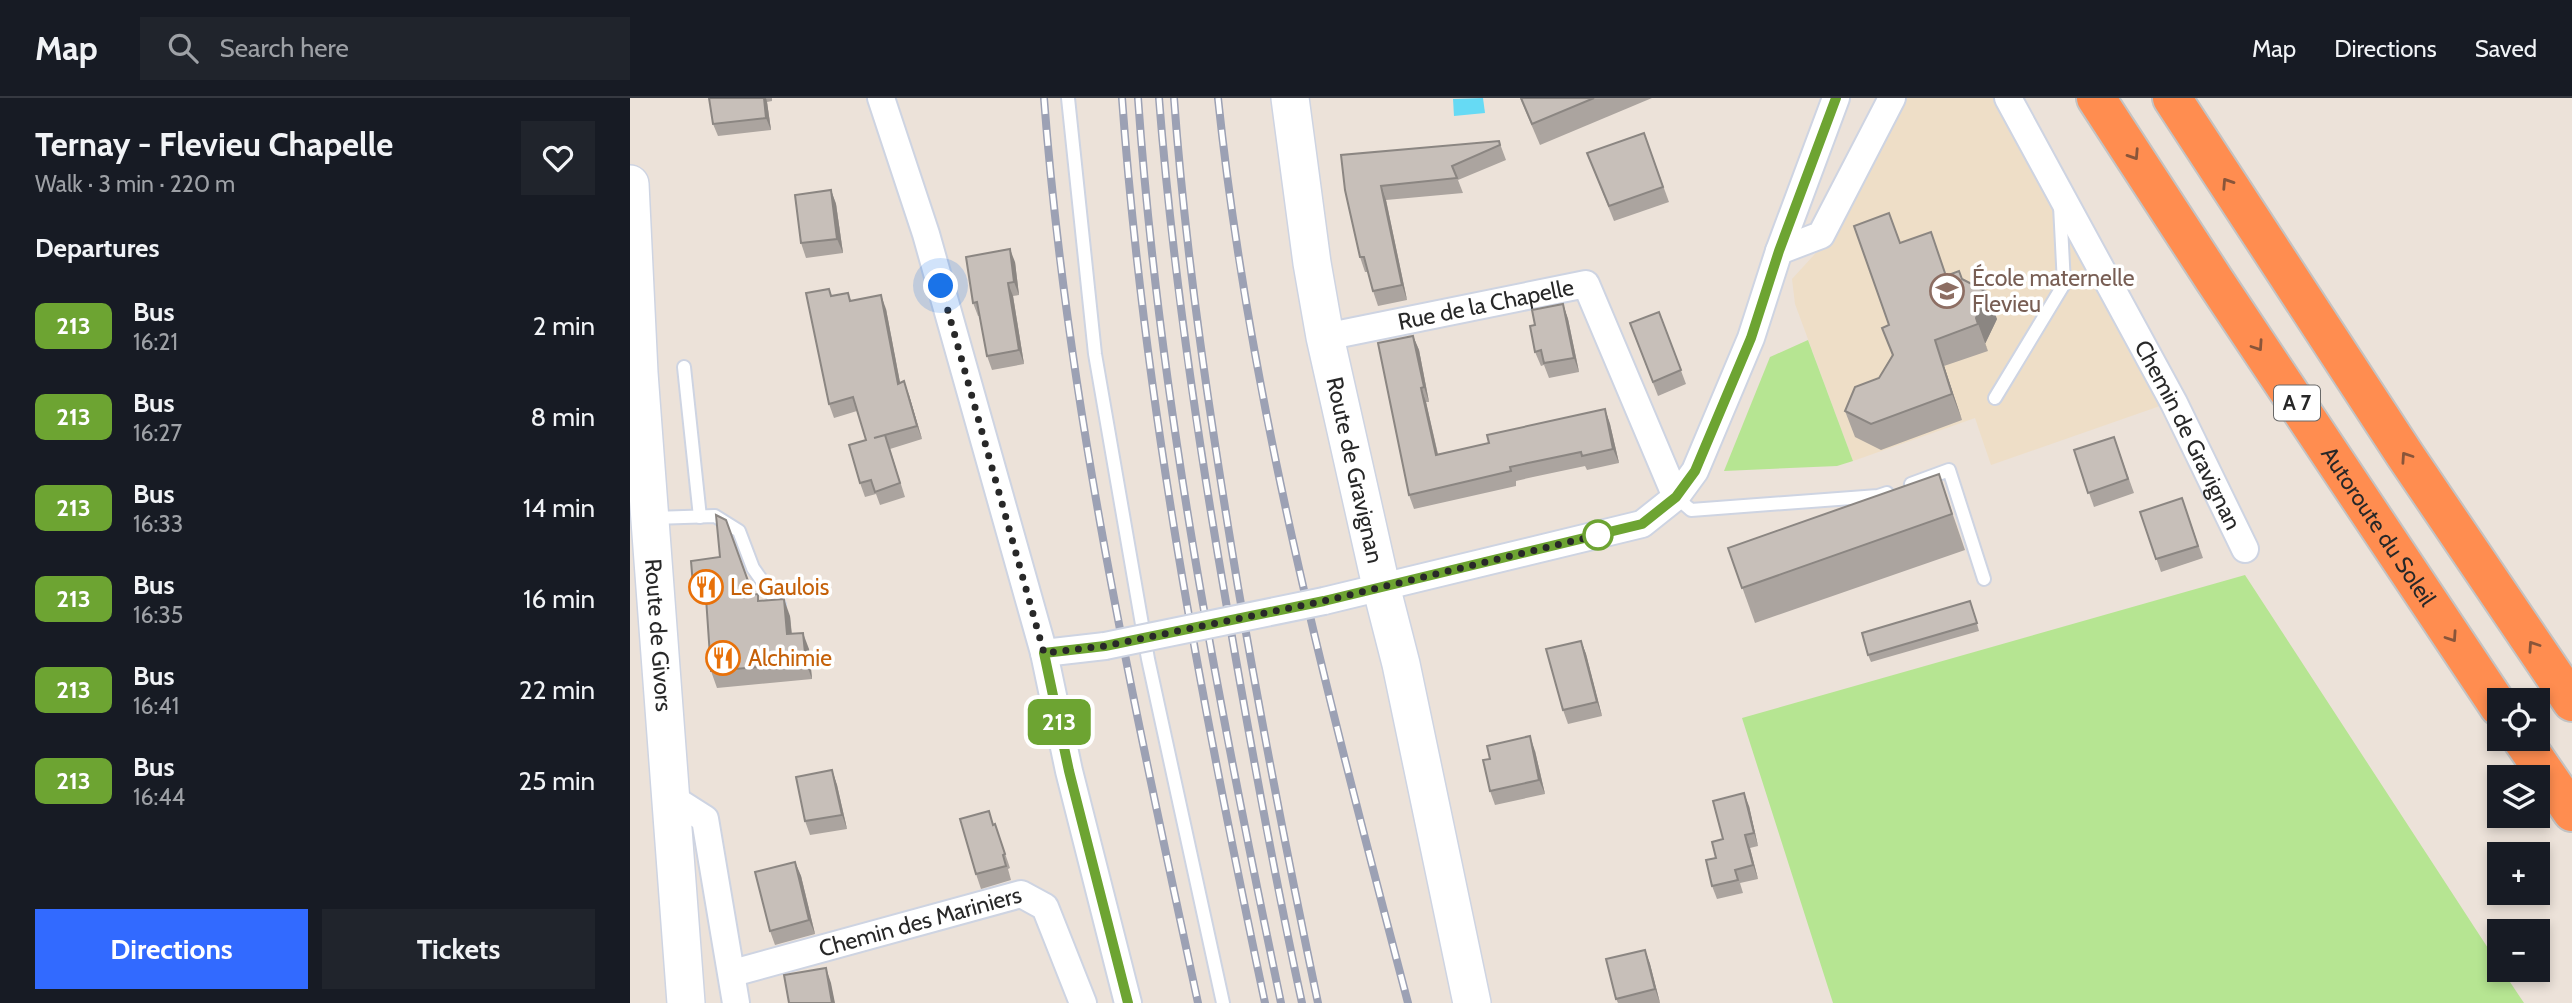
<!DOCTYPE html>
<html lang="en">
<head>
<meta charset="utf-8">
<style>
  :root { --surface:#171b24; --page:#20242c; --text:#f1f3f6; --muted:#9ea1a6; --line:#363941; --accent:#326aff }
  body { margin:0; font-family:Cabin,sans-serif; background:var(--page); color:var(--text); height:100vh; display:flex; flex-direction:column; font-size:26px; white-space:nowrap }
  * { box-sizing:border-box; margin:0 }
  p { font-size:23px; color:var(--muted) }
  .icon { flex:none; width:38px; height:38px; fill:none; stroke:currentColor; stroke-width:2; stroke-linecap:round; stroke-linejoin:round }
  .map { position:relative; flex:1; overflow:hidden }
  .side { display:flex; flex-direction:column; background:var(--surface); width:630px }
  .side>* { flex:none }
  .badge { padding:0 14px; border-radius:10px; font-size:24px; line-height:46px }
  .controls { position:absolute; left:1857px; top:590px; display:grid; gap:14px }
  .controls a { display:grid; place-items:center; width:63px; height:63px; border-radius:0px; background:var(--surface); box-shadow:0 4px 10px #0003; font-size:35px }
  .you { position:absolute; width:35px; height:35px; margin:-18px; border:5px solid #fff; border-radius:50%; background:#1a73e8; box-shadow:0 0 0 10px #1a73e833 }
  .map>.badge { position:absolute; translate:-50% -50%; box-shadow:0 0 0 4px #fff }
  h2 { padding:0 35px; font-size:26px; line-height:63px }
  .round { display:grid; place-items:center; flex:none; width:74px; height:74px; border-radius:0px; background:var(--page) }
  .summary { display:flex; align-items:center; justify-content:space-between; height:119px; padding:0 35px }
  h1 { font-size:33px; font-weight:700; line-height:52px }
  .button { display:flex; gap:14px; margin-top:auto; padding:14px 35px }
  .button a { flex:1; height:80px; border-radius:0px; background:var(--accent); color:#fff; font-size:28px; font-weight:700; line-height:80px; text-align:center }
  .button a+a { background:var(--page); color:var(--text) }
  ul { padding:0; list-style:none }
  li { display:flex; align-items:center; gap:21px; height:91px; padding:0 35px }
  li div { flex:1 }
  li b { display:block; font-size:26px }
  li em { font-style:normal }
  li .badge { min-width:77px; font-weight:700; text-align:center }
  header { display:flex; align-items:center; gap:42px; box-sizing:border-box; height:98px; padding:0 35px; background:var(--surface); border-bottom:2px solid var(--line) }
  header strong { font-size:33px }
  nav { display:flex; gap:38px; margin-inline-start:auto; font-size:24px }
  .search { width:490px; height:63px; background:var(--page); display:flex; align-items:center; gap:18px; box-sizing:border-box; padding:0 24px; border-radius:0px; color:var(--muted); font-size:26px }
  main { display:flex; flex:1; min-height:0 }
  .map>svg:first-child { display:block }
  .education { fill:#eedec7 }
  .green { fill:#b6e592 }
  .water { fill:#66daf4 }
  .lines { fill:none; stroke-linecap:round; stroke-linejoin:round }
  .lane-casing { stroke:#ced4e2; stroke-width:16 }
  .street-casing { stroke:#ced4e2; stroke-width:30 }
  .secondary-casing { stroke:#ced4e2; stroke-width:40 }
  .highway-casing { stroke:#c3c3c3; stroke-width:42 }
  .lane { stroke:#fff; stroke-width:12 }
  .street { stroke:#fff; stroke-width:26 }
  .secondary { stroke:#fff; stroke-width:37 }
  .highway { stroke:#ff8d50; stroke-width:38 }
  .rail-casing { stroke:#9ca1b4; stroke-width:8 }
  .rail { stroke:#fff; stroke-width:5; stroke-dasharray:16; stroke-linecap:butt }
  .street-bridge-casing { stroke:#ced4e2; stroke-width:30; stroke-linecap:butt }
  .street-bridge { stroke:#fff; stroke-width:26 }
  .wall { fill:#aba49f }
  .shaded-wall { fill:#8b8682 }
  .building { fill:#c7bfb9; stroke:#8b8682; stroke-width:2 }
  .oneway { stroke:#89553a }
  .line-casing { stroke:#fff; stroke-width:16 }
  .line { stroke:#6da432; stroke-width:10 }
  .walk { stroke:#282828; stroke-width:7; stroke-dasharray:0 12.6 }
  .stop-dot { fill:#fff; stroke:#6da432; stroke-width:3.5 }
  .labels { text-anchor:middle; stroke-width:7; stroke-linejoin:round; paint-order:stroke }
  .shield { fill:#fff; stroke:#686868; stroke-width:2 }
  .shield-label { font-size:21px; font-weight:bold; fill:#282828 }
  .education-label { font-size:23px; fill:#785e54; stroke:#fff; text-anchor:start }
  .street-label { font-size:23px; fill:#282828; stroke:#fff }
  .food-label { font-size:23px; fill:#c56008; stroke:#fff; text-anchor:start }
</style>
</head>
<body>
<header>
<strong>Map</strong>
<div class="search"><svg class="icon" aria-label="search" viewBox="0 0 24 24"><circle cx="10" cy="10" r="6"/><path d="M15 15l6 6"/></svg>Search here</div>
<nav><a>Map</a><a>Directions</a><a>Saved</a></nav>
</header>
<main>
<section class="side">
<div class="summary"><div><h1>Ternay - Flevieu Chapelle</h1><p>Walk · 3 min · 220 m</p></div><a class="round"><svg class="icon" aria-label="heart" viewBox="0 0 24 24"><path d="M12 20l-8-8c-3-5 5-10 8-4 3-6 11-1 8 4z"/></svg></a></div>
<h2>Departures</h2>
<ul>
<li><span class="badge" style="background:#6da432;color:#fff">213</span><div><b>Bus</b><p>16:21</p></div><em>2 min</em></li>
<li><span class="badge" style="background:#6da432;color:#fff">213</span><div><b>Bus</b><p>16:27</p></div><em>8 min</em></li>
<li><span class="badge" style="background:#6da432;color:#fff">213</span><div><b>Bus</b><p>16:33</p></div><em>14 min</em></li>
<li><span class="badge" style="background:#6da432;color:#fff">213</span><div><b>Bus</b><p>16:35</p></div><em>16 min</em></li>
<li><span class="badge" style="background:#6da432;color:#fff">213</span><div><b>Bus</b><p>16:41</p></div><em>22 min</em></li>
<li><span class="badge" style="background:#6da432;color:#fff">213</span><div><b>Bus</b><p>16:44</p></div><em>25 min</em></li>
</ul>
<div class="button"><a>Directions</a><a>Tickets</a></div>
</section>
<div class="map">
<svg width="1942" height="905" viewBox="0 0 1942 905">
  <rect width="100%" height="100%" fill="#ece2d9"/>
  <!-- education -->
  <polygon class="education" points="1272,0 1366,0 1429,113 1530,308 1361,367 1345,320 1223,363 1165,206 1162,181 1205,134"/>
  <!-- green -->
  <g class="green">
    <polygon points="1178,242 1223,363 1207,368 1094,373 1140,259"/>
    <polygon points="1615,477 1869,867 1869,872 1872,872 1894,905 1203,905 1112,620"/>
  </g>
  <!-- water -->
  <polygon class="water" points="853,0 855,15 824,18 823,1"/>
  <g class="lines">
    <!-- lane casing -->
    <g class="lane-casing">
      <g id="lane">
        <polyline points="438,0 465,256 518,561 593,905"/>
        <polyline points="54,269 70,419"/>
        <polyline points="1365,300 1434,186 1430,108"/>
        <polyline points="1281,386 1319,372 1354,481"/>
        <polyline points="1046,399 1061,412 1248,398 1257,395"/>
        <polyline points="23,420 85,418 109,433 123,470 149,507"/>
      </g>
    </g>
    <!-- street casing -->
    <g class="street-casing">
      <g id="street">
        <polyline points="251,0 296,136 414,555 439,673 498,905"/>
        <path id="s1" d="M1378,0L1544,305L1615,451"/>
        <polyline points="1149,153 1191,137 1262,0"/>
        <path id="s2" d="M695,239L956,186L1046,399"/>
        <polyline points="694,503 1012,426 1046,399 1065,373 1121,240 1149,153 1206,0"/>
        <polyline points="414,555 475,548"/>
        <polyline points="42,700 75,721 106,905"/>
        <path id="s3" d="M103,875L391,796L415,809L453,905"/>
      </g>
    </g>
    <!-- secondary casing -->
    <g class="secondary-casing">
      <g id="secondary">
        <path id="s4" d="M660,0L682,165L695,239L751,488L771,566L842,905"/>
        <path id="s5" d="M0,86L9,275L56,905"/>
      </g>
    </g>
    <!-- highway casing -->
    <g class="highway-casing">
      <g id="highway">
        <path id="s6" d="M1466,0L1585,183L1869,609"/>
        <polyline points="1542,0 1775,357 1942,604"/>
        <polyline points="1891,640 1942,714"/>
      </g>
    </g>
    <!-- lane -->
    <use href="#lane" class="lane"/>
    <!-- street -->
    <use href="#street" class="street"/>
    <!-- secondary -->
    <use href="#secondary" class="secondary"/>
    <!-- highway -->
    <use href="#highway" class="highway"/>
    <!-- rail casing -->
    <g class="rail-casing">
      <g id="rail">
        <path d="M414,0C437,306 504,606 568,905"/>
        <path d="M492,0C514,304 572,607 635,905"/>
        <path d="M508,0C529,302 589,609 651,905"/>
        <path d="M529,0C542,169 567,337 596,504C619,638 643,772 672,905"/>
        <path d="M544,0C556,164 581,327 608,489C632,628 659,767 688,905"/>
        <path d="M588,0C620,307 700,607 778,905"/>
      </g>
    </g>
    <!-- rail -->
    <use href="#rail" class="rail"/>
    <!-- street-bridge casing -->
    <g class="street-bridge-casing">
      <polyline id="street-bridge" points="475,548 694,503"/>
    </g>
    <!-- street-bridge -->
    <use href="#street-bridge" class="street-bridge"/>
  </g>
  <!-- wall -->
  <g class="wall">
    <polygon points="79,0 142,0 142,3 137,4 141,32 88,38 83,26"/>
    <polygon points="890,0 1022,0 910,47"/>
    <polygon points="1014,35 1039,104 984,123 957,55"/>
    <polygon points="869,43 876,62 828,82 833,95 756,102 777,202 748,208 743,193 738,174 735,174 730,159 715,92"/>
    <polygon points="201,92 206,106 213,155 176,160 171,145"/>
    <polygon points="385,164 389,197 383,198 394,266 362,272 357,258 350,218 348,218 343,205"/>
    <polygon points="1316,178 1332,181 1367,221 1355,246 1358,253 1314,268 1332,322 1251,352 1225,339 1215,313 1249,280 1262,257 1259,227"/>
    <polygon points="199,191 201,198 218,195 221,203 256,211 270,285 279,297 292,341 260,351 275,399 250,407 246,396 235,399 230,385 236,342 227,313 204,320 199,306"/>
    <polygon points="933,206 938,221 949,274 919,280 914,267 911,268 905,254 905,227"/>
    <polygon points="1029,214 1056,286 1028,298 1005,239"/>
    <polygon points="783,238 789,252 799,304 796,304 808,356 859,345 975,311 980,326 989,365 957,372 955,368 903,379 886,383 886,388 784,411 779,397"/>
    <polygon points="1484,339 1504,395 1464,409 1444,352"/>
    <polygon points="1309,376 1335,452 1125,525 1098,450"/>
    <polygon points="1552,400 1573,460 1531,474 1510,414"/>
    <polygon points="96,422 123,497 130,503 160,518 162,536 179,551 182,581 87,590 81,573 76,502 69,503 63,487 90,459"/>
    <polygon points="1343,511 1349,533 1241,564 1238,557"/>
    <polygon points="951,543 956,556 972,618 938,626 933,612"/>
    <polygon points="905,653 915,696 865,707 860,693"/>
    <polygon points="202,672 207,687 217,731 180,737 175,723"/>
    <polygon points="1119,708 1128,748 1120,750 1128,781 1110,785 1113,795 1087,801 1082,788 1086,760 1093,741"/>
    <polygon points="364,726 365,726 380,770 378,771 381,782 351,791 346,776"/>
    <polygon points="165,764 171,778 185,836 145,847 140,833"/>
    <polygon points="1015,852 1020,866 1030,905 988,905 986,901"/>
  </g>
  <!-- shaded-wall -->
  <g class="shaded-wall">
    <polygon points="134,0 136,0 137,4 141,32 136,20"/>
    <polygon points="751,88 756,102 777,202 772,187"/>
    <polygon points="201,92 206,106 213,155 207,141"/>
    <polygon points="380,151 385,164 389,197 384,184"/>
    <polygon points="378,185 383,198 394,266 389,252"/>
    <polygon points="1357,194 1367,221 1355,246 1358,253 1346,220"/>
    <polygon points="251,197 256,211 273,300 268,286"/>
    <polygon points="933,206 938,221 949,274 944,260"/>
    <polygon points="783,238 789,252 799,304 794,289"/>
    <polygon points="1305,242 1314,268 1332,322 1322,296"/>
    <polygon points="274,283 279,297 292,341 287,328"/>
    <polygon points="791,290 796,304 811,371 806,357"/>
    <polygon points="975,311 980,326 989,365 983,351"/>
    <polygon points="118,483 124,499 118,497"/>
    <polygon points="154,501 160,518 163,553 157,536"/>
    <polygon points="173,535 179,551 182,581 176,565"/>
    <polygon points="951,543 956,556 972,618 967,604"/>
    <polygon points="900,638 905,653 915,696 909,682"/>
    <polygon points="202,672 207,687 217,731 212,717"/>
    <polygon points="1114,695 1119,708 1128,748 1124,735"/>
    <polygon points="1115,737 1120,750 1128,781 1123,767"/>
    <polygon points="165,764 171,778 185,836 179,822"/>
    <polygon points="1015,852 1020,866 1030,905 1025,891"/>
    <polygon points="196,870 201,885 205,905 202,905"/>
  </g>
  <!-- building -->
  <g class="building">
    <polygon points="79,0 134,0 136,20 83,26"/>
    <polygon points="891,0 964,0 902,26"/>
    <polygon points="1014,35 1033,89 979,108 957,55"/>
    <polygon points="869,43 870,47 822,68 827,80 751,88 772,187 743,193 734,159 730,159 715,92 711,57"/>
    <polygon points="201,92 207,141 171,145 165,97"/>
    <polygon points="1259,115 1270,145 1301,134 1316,178 1329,173 1332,181 1357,194 1346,220 1348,226 1305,242 1322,296 1241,326 1215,313 1225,289 1249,280 1263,257 1252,230 1259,227 1224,128"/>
    <polygon points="380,151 384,184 378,185 389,252 357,258 347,204 343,205 336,159"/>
    <polygon points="199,191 201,198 218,195 220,203 251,197 268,286 274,283 287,328 244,340 255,337 270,385 245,394 241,382 230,385 219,347 236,342 223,299 199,306 176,195"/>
    <polygon points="933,206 944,260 914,265 911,252 905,254 900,228 905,227 902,212"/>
    <polygon points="1029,214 1051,272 1023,284 1000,225"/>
    <polygon points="783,238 794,289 791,290 806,357 859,345 857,337 975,311 983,351 952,358 951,354 898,365 880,369 881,373 779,397 748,245"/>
    <polygon points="1484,339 1498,381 1458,395 1444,352"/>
    <polygon points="1309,376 1322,416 1112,490 1098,450"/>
    <polygon points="1552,400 1568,448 1526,461 1510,414"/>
    <polygon points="86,417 96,422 118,483 118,497 128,496 128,503 154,501 157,536 173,535 176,565 81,573 75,485 63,487 61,463 90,459"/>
    <polygon points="1340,503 1347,525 1238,557 1232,535"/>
    <polygon points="951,543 967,604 933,612 916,551"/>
    <polygon points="900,638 909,682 860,693 853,662 860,661 857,648"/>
    <polygon points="202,672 212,717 175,723 166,679"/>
    <polygon points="1114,695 1124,735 1115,737 1123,767 1105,772 1108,782 1082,788 1076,762 1086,760 1082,744 1093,741 1083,703"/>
    <polygon points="359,713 363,727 365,726 375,756 373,757 376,768 346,776 330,721"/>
    <polygon points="165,764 179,822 140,833 125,774"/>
    <polygon points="1015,852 1025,891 986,901 976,861"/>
    <polygon points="196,870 202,905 159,905 154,877"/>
  </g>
  <!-- one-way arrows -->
  <defs><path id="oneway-chevron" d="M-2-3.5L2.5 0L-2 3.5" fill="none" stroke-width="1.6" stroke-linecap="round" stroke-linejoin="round" transform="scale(1.75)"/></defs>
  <g class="oneway">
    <use href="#oneway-chevron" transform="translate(1504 57) rotate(57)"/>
    <use href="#oneway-chevron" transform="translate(1597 85) rotate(-123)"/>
    <use href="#oneway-chevron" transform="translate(1628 248) rotate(56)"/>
    <use href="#oneway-chevron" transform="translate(1776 359) rotate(-124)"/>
    <use href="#oneway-chevron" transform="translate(1822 539) rotate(56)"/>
    <use href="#oneway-chevron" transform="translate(1903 548) rotate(-124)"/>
  </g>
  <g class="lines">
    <!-- line casing -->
    <g class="line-casing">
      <polyline id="line" points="498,905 439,673 414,555 475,548 694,503 1012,426 1046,399 1065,373 1121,240 1149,153 1206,0"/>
    </g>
    <!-- line -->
    <use href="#line" class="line"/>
    <!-- walk -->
    <polyline class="walk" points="311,188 414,555 475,548 694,503 968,437"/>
  </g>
  <!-- icons -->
  <defs>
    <g id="school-ring" transform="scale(1.75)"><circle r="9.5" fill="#fff" stroke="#8d6e63" stroke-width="1.5"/><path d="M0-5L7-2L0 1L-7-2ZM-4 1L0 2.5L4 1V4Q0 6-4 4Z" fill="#8d6e63"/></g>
    <g id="restaurant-ring" transform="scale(1.75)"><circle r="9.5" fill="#fff" stroke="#e8710a" stroke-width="1.5"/><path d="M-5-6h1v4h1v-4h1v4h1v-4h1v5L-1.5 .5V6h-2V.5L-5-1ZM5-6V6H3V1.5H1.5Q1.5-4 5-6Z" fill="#e8710a"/></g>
  </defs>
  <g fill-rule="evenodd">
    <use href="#school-ring" x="1317" y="193"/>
    <use href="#restaurant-ring" x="76" y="489"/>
    <use href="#restaurant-ring" x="93" y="560"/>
  </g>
  <!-- markers -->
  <circle class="stop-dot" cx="968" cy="437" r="14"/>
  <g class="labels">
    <!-- shield labels -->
    <rect class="shield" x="1644" y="287.5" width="46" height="35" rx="5"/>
    <g class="shield-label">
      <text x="1667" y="312">A 7</text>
    </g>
    <!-- education labels -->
    <g class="education-label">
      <text x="1342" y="188">École maternelle<tspan x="1342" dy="26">Flevieu</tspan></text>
    </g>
    <!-- street labels -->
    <g class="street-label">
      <text dy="8" stroke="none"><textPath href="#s2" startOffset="164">Rue de la Chapelle</textPath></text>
      <text dy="8" stroke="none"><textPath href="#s1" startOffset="382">Chemin de Gravignan</textPath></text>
      <text dy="8" stroke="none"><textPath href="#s4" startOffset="378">Route de Gravignan</textPath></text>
      <text dy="8" stroke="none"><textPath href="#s6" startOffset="513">Autoroute du Soleil</textPath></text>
      <text dy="8" stroke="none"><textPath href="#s5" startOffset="452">Route de Givors</textPath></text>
      <text dy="8" stroke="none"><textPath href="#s3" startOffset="194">Chemin des Mariniers</textPath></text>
    </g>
    <!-- food labels -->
    <g class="food-label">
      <text x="100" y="497">Le Gaulois</text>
      <text x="118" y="568">Alchimie</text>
    </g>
  </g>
</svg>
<div class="controls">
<a><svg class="icon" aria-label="locate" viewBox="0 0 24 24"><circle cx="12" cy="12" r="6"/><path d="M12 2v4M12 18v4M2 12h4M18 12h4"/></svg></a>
<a><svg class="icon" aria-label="layers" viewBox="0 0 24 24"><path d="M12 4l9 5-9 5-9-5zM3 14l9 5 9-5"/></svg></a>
<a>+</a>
<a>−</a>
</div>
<div class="you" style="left:311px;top:188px"></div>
<b class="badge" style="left:429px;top:624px;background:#6da432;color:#fff">213</b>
</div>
</main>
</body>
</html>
